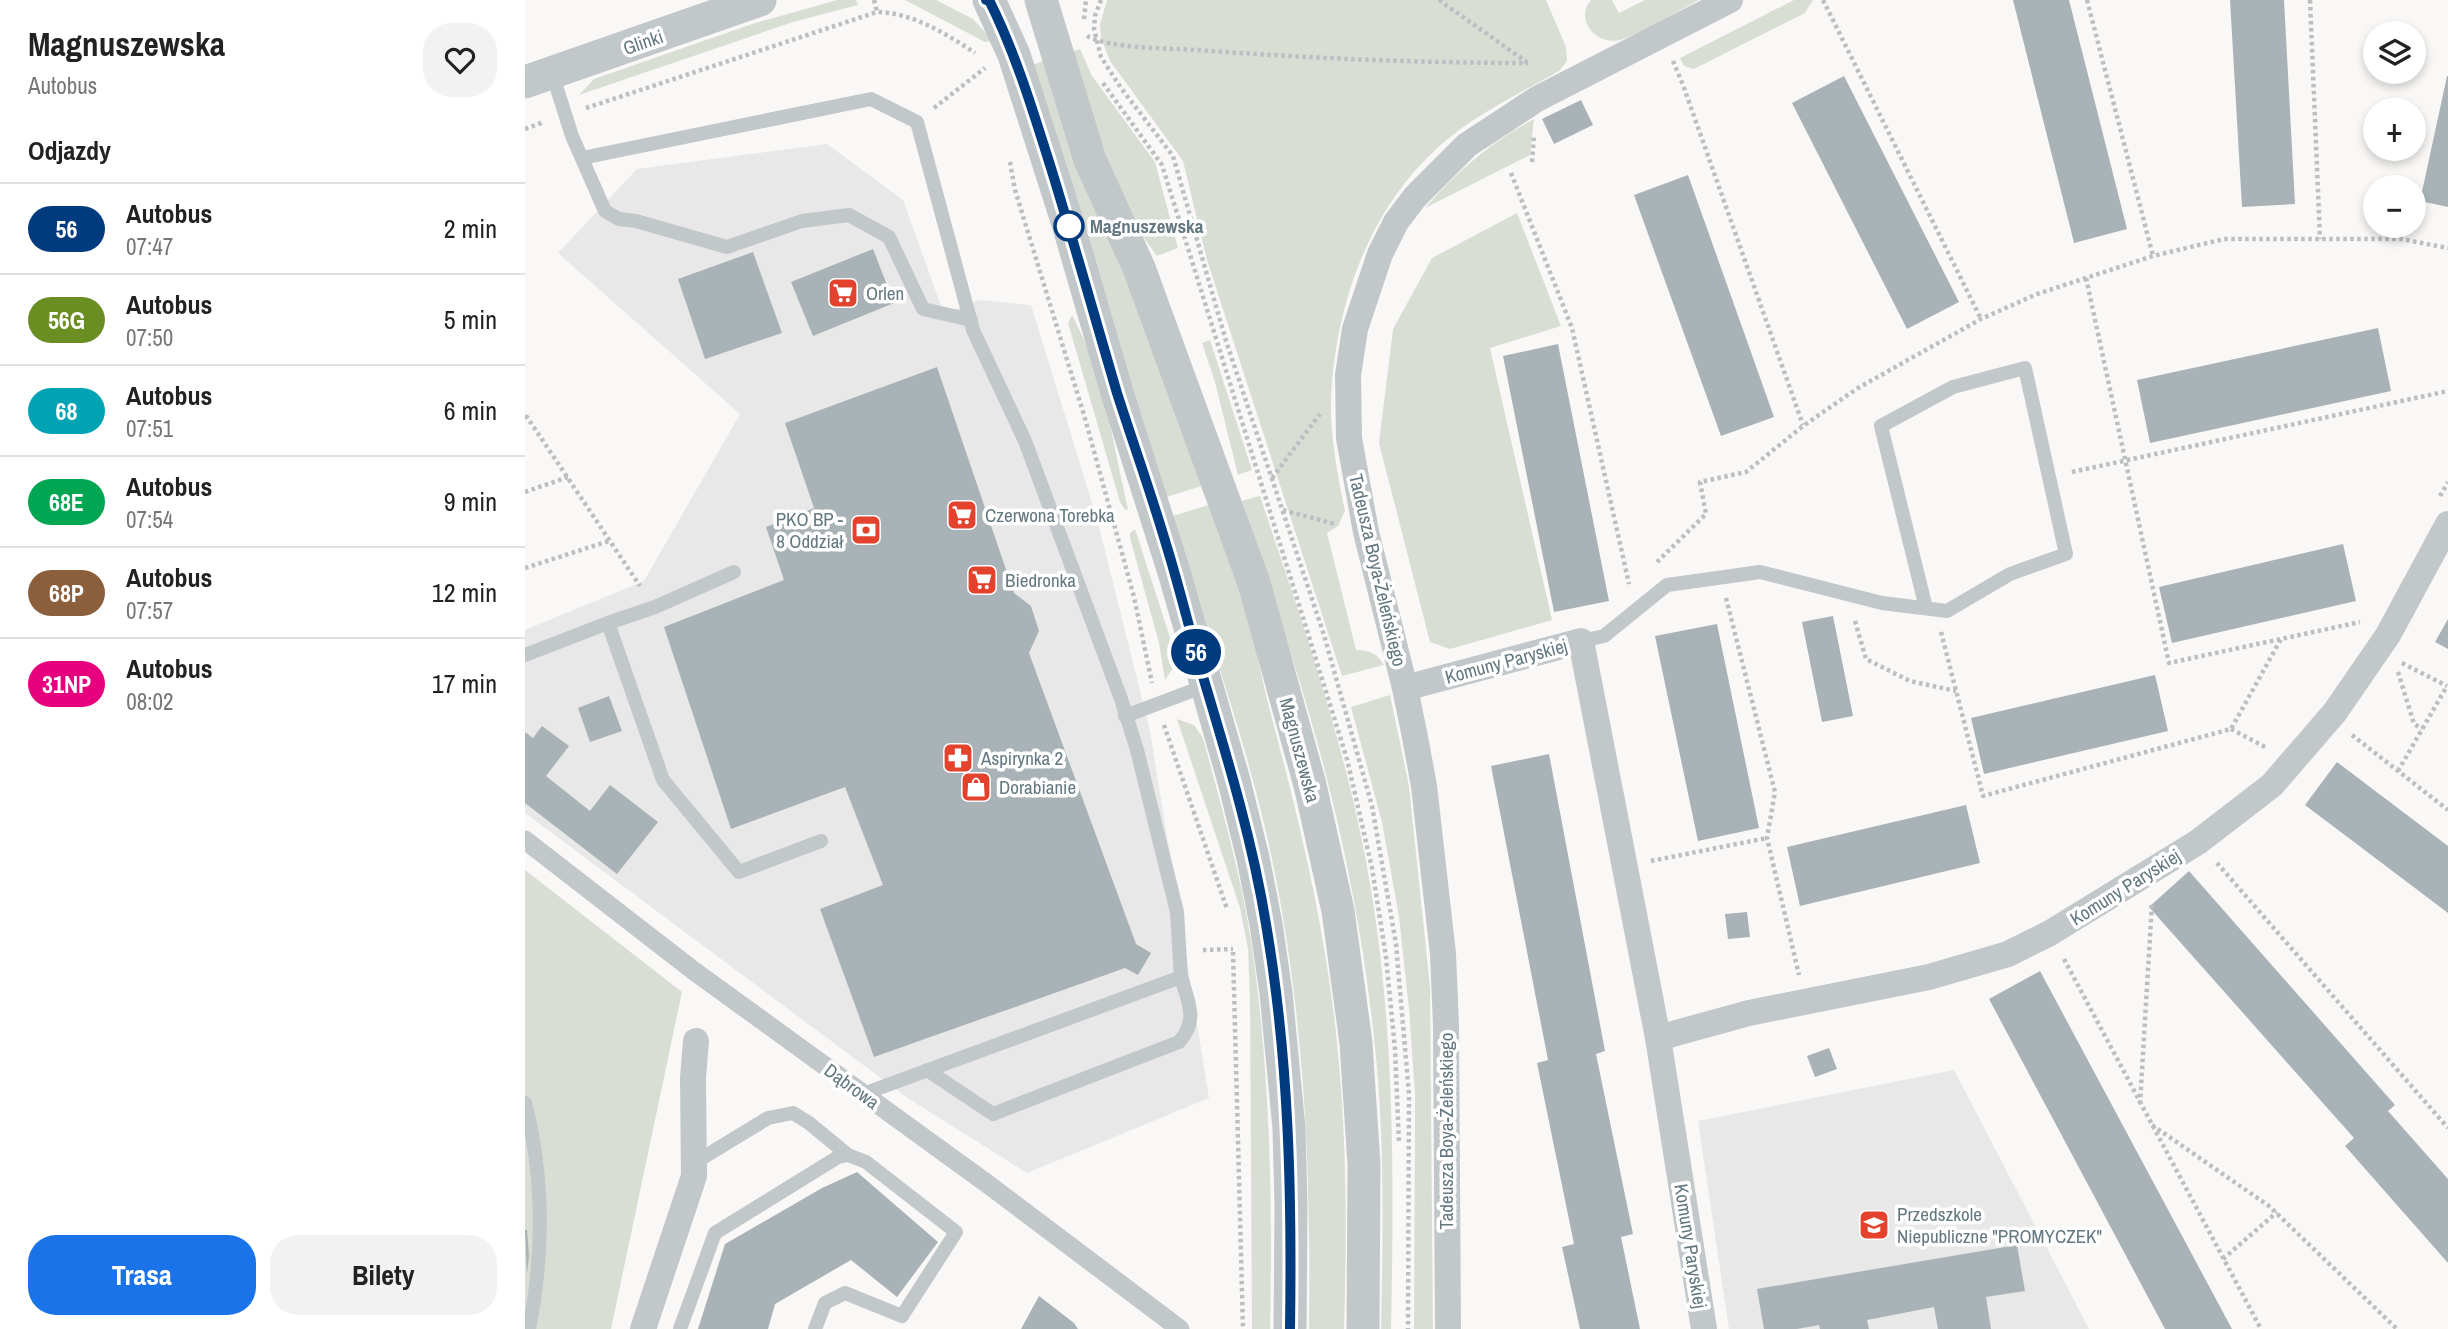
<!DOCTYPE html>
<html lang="pl">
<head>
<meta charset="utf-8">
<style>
  :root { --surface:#fff; --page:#f2f2f2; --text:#222; --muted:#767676; --line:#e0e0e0; --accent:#1a73e8 }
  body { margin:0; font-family:"Archivo Narrow",sans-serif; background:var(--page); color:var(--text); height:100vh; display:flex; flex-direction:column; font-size:26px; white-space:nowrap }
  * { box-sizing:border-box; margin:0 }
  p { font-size:23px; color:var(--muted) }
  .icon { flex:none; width:38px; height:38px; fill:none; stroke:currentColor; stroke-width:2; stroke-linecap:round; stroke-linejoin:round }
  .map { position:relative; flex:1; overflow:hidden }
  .side { display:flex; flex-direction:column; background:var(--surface); width:525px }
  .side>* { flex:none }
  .badge { padding:0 14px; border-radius:23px; font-size:24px; line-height:46px }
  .controls { position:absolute; left:1838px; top:21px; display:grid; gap:14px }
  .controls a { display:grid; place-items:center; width:63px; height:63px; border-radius:50%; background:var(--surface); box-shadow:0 4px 10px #0003; font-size:35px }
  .map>.badge { position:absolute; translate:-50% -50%; box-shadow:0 0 0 4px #fff }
  h2 { padding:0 28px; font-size:26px; line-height:63px }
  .round { display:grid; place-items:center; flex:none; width:74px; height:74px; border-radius:28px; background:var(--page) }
  .head { display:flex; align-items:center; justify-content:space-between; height:119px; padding:0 28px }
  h1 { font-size:33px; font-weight:700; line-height:52px }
  .primary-button { display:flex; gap:14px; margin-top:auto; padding:14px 28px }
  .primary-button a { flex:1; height:80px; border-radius:28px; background:var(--accent); color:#fff; font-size:28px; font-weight:700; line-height:80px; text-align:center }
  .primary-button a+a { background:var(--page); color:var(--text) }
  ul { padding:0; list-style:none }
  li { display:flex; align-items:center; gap:21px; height:91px; padding:0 28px; border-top:2px solid var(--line) }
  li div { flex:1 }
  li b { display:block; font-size:26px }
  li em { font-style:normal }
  li .badge { min-width:77px; font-weight:700; text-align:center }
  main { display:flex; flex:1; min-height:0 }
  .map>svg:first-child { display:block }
  .built { fill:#e7e8e7 }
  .green { fill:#d9ded5 }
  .building { fill:#a9b3b7 }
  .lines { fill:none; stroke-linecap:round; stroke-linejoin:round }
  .path { stroke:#bcbfc1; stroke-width:4.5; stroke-dasharray:3.5 3.5; stroke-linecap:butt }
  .service { stroke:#c2c7ca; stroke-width:14 }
  .pedestrian { stroke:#c2c7ca; stroke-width:19 }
  .minor { stroke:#c2c7ca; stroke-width:26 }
  .tertiary { stroke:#c2c7ca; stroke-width:33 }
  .line-casing { stroke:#fff; stroke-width:16 }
  .line { stroke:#003b80; stroke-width:10 }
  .stop-dot { fill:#fff; stroke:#003b80; stroke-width:3.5 }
  .labels { text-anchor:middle; stroke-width:7; stroke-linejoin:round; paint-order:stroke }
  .street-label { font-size:19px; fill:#647881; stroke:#fff }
  .stop-label { font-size:19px; font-weight:bold; fill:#647881; stroke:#fff; text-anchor:start }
  .poi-label { font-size:19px; fill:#647881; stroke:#fff; text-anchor:start }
</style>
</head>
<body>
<main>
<section class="side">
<div class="head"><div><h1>Magnuszewska</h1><p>Autobus</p></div><a class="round"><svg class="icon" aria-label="heart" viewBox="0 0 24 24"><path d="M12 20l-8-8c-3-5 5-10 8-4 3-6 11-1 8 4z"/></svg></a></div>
<h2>Odjazdy</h2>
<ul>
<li><span class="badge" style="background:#003b80;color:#fff">56</span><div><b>Autobus</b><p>07:47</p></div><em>2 min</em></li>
<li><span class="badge" style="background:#6b8e23;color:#fff">56G</span><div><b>Autobus</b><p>07:50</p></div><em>5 min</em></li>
<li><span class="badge" style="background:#00a3b4;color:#fff">68</span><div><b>Autobus</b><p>07:51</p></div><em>6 min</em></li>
<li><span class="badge" style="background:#00a651;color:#fff">68E</span><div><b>Autobus</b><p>07:54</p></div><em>9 min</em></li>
<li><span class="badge" style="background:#8b5e3c;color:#fff">68P</span><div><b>Autobus</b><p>07:57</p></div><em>12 min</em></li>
<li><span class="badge" style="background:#e6007e;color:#fff">31NP</span><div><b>Autobus</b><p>08:02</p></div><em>17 min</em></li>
</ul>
<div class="primary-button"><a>Trasa</a><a>Bilety</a></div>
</section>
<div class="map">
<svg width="1923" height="1329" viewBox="0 0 1923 1329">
  <rect width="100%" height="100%" fill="#f9f8f6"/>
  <!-- built -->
  <g class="built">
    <polygon points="302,144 378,200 419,314 454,300 506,305 572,519 625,731 684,1098 502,1173 384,1099 0,813 0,630 119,581 215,414 33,253 112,169"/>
    <polygon points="1429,1070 1564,1329 1204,1329 1173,1121"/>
  </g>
  <!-- green -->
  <g class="green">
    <polygon points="312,0 331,0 333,5 268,22 54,95 69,79 227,24"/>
    <polygon points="380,0 411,0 448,19 468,41 460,42"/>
    <path d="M582,0H1021L1041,47L1042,61L1034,71C999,91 962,109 929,134C847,197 808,305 806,406C806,440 813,478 820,511L813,526L802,533L831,650C844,650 852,653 859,665L817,676L682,260L658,161L585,61L576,38L575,24Z"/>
    <path d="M1066,0H1087L1094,13L1120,0H1174C1151,12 1119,33 1095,40C1071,46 1049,19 1066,0Z"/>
    <polygon points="1269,0 1288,0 1280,13 1169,69 1159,66 1155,58"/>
    <polygon points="555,49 567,76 630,162 653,248 632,256 603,216 542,53"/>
    <polygon points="518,61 680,485 638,498 505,66"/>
    <path d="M1009,119L1005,155L900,208C932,171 966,142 1009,119Z"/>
    <polygon points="992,213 1036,326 965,348 1027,620 925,649 905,642 854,443 868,329 907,258"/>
    <path d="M547,315C579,375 588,444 603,509L600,510L595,502L543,323Z"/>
    <polygon points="685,340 727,470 713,475 690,382 677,343"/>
    <path d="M735,496C778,624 824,755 846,889C870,1035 869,1182 866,1329H856C858,1232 860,1135 849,1038C830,854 779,674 712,502Z"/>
    <path d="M687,504C698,537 710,570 720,604C730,638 735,673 744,707C773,815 799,922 811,1033C822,1132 822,1230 819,1329H784C786,1177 780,1024 750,874C726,752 683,635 644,517Z"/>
    <polygon points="610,529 651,656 650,665 640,680 634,643 605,538 605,533"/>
    <polygon points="865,695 884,786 905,987 908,1329 889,1329 890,1095 884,1009 874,917 857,822 826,707"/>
    <path d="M652,719L669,725L678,738C696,805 715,872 726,940C745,1069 748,1199 745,1329H727L725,999L723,949L715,908Z"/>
    <polygon points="0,870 157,992 86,1329 0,1329"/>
  </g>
  <!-- building -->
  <g class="building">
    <polygon points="1488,0 1544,0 1602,229 1549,243"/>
    <polygon points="1705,0 1759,0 1770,204 1717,207"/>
    <polygon points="1319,76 1434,302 1382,329 1267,103"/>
    <polygon points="1922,76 1923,76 1923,207 1895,201"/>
    <polygon points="1056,100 1068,125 1029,144 1017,119"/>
    <polygon points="1163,175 1249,417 1196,436 1109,195"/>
    <polygon points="348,249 369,303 288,336 266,282"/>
    <polygon points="228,252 257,333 180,359 153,279"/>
    <polygon points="1853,328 1866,391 1625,443 1612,380"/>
    <polygon points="1033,344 1084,601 1029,612 978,356"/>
    <polygon points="412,367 489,593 506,606 514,631 504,653 611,944 626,953 613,975 600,968 349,1057 295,909 358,885 320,787 206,829 139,627 259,580 241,527 289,508 260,423"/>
    <polygon points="1818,544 1831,601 1647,643 1634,587"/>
    <polygon points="1308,616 1328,716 1297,722 1277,622"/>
    <polygon points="1923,619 1923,649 1910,642"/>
    <polygon points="1192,624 1234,828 1173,841 1130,636"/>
    <polygon points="1630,675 1643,731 1459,774 1446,718"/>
    <polygon points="84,696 97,731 65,742 53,708"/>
    <polygon points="17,726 44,746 21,776 65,811 85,785 133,822 92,874 0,803 0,732 8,738"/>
    <polygon points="1024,754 1080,1051 1071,1054 1108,1234 1096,1237 1115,1329 1055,1329 1037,1247 1049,1244 1012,1063 1023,1060 966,766"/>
    <polygon points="1812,762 1923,846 1923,913 1780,805"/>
    <polygon points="1441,805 1455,863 1275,906 1262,847"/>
    <polygon points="1664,871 1870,1105 1863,1111 1923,1179 1923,1263 1820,1146 1829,1138 1624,907"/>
    <polygon points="1222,912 1225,937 1203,939 1200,914"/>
    <polygon points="1515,971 1707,1329 1640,1329 1464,999"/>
    <polygon points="1304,1048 1312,1069 1290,1077 1282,1056"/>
    <polygon points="332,1172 413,1242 372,1297 326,1260 250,1304 243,1329 173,1329 200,1244 297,1188"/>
    <polygon points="0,1230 2,1230 4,1256 2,1274"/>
    <polygon points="1492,1245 1500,1291 1461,1297 1466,1329 1413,1329 1409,1307 1342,1320 1344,1329 1295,1329 1294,1325 1272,1329 1239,1329 1232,1289"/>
    <polygon points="514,1296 549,1323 553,1329 496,1329"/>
  </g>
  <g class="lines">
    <!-- path -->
    <g class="path">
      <polyline points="349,0 352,12"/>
      <polyline points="576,0 570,16 569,29 576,57 596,88 648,156 701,341 799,635 847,806 871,944 884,1094 883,1329"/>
      <polyline points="914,0 1003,63"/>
      <polyline points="1298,0 1456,319"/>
      <polyline points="1562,0 1628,256"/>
      <polyline points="1785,0 1795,239"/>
      <polyline points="559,19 561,0"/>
      <path d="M562,36C587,49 642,48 672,50C783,58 892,63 1003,63"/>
      <polyline points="1148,61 1158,85 1278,425"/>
      <polyline points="578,83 637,165 822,759 847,868 861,957 870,1049 874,1143"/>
      <path d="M61,108L352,12C388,13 420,33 450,53"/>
      <polyline points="409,108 460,68"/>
      <polyline points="0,129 19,122"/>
      <polyline points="485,162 490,190 559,415 609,597 627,683"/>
      <polyline points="1007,162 1009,135"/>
      <polyline points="986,173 1047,328 1104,584"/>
      <polyline points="1561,278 1644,663 1835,622"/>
      <polyline points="0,417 2,417 115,586"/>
      <polyline points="1547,472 1923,391"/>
      <polyline points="747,478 795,414"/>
      <polyline points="0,492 43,477"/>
      <polyline points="1915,496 1923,482"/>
      <polyline points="758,510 810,524"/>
      <polyline points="1132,562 1181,514 1175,482 1221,472 1278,426 1333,388 1456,319 1512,294 1628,256 1699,239 1876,239 1923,248"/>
      <polyline points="0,568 84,541"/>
      <polyline points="1201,598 1250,792 1242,838 1274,975"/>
      <polyline points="1330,621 1341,659 1385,681 1431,691"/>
      <polyline points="1416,632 1458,796 1706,729 1756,639"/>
      <polyline points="1877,663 1922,686"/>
      <polyline points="1873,672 1889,724 1897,729"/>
      <polyline points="639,725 702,909"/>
      <polyline points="1706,729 1742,748"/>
      <polyline points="1827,735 1923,810"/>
      <polyline points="1873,771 1922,686"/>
      <polyline points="1126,861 1242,838"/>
      <polyline points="1692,863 1923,1128"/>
      <polyline points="678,950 708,949"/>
      <polyline points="708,952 718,1329"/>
      <polyline points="1539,959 1736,1329"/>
      <polyline points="1615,1104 1627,903"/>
      <polyline points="1627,1125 1744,1206 1872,1329"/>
      <polyline points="1698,1259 1752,1212"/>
    </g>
    <!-- service -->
    <g class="service">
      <polyline points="27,73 47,136 80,211 94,219 111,221 202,247 277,221 324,215 364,237 398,309 446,320"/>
      <polyline points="57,158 346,99 392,122 448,330 500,441 596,699 612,750 652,912 656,977 338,1094"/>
      <polyline points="83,623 130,607 209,572"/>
      <polyline points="1056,641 1079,636 1142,585 1235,572 1357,603 1422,611 1485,574 1541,554 1500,368 1428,387 1356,426 1401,608"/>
      <polyline points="0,655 83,623 138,780 214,872 296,841"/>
      <polyline points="600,716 680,686"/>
      <path d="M402,1070L468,1114L654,1042C674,1020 663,1002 656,977"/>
      <path d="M0,1103C19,1175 19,1256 4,1329"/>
      <polyline points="169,1163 243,1118 268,1113 284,1123 323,1155"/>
      <polyline points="155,1329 190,1233 313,1157 323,1155 341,1162 431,1232 377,1316 320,1293 300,1303 290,1329"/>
    </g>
    <!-- pedestrian -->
    <polyline class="pedestrian" points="0,840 169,971 464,1185 655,1329"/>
    <!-- minor -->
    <g class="minor">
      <polyline points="880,688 1056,641 1133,1038 1179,1329"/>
      <polyline points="1133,1038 1224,1013 1404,977 1483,954 1525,933 1673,842 1747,785 1810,712 1863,635 1923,524"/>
      <polyline points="118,1329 169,1176 168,1078 171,1041"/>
      <polyline points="923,1329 921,1025 918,954 899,786 890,737 880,688 841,532 824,438 823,375 830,329 855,254 871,222 890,197 942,145 1012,99 1205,0"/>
    </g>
    <!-- tertiary -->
    <g class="tertiary">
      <polyline points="464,0 489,55 543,224 593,396 649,572 709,781 728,858 741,924 751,993 764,1128 766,1206 765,1329"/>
      <polyline points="516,0 565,160 614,268 729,583 785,785 813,911 831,1043 839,1165 838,1329"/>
      <polyline points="0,82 235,0"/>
    </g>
  </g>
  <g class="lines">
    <!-- line casing -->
    <g class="line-casing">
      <path id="line" d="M461,0H464C491,54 508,111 526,168C549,243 570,318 592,393C608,443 626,493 641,544C656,592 667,641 682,690C705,767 728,844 741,924C764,1058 767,1193 765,1329"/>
    </g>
    <!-- line -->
    <use href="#line" class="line"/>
  </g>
  <!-- icons -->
  <defs>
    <g id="supermarket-square" transform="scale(1.575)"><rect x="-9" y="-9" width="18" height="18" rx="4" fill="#e3422c" stroke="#fff"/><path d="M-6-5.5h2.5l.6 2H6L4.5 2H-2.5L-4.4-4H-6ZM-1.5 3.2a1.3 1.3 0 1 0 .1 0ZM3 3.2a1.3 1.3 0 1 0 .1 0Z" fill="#fff"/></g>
    <g id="bank-square" transform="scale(1.575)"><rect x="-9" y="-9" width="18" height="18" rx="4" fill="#e3422c" stroke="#fff"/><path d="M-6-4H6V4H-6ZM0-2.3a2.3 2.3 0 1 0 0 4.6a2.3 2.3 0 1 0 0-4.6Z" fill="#fff"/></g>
    <g id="pharmacy-square" transform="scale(1.575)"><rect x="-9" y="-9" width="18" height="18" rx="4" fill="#e3422c" stroke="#fff"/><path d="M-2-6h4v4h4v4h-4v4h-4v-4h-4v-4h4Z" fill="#fff"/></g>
    <g id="shop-square" transform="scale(1.575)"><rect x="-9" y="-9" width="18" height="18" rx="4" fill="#e3422c" stroke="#fff"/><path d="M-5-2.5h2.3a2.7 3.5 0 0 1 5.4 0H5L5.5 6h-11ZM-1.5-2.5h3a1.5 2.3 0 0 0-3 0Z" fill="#fff"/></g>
    <g id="school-square" transform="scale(1.575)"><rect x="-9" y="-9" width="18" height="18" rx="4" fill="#e3422c" stroke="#fff"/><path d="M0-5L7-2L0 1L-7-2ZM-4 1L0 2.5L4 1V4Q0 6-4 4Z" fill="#fff"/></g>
  </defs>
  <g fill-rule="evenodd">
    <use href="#supermarket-square" x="318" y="293"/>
    <use href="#supermarket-square" x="437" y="515"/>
    <use href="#bank-square" x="341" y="530"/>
    <use href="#supermarket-square" x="457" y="580"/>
    <use href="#pharmacy-square" x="433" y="758"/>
    <use href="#shop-square" x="451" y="787"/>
    <use href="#school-square" x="1349" y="1225"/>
  </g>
  <!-- markers -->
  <circle class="stop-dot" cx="544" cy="226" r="14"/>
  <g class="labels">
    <!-- street labels -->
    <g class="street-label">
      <text transform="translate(118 42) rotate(-19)" y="7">Glinki</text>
      <text transform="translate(853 570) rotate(77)" y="7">Tadeusza Boya-Żeleńskiego</text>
      <text transform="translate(981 661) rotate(-15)" y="7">Komuny Paryskiej</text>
      <text transform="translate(775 750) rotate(75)" y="7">Magnuszewska</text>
      <text transform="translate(1600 887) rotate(-32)" y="7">Komuny Paryskiej</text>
      <text transform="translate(327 1086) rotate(36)" y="7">Dąbrowa</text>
      <text transform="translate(921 1131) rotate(-90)" y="7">Tadeusza Boya-Żeleńskiego</text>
      <text transform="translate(1166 1246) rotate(81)" y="7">Komuny Paryskiej</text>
    </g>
    <!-- stop labels -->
    <g class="stop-label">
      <text x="565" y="233">Magnuszewska</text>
    </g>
    <!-- poi labels -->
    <g class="poi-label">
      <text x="341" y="300">Orlen</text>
      <text x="460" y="522">Czerwona Torebka</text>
      <text x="318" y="526" text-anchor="end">PKO BP -<tspan x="318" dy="22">8 Oddział</tspan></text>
      <text x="480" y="587">Biedronka</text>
      <text x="456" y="765">Aspirynka 2</text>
      <text x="474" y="794">Dorabianie</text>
      <text x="1372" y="1221">Przedszkole<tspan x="1372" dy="22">Niepubliczne "PROMYCZEK"</tspan></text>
    </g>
  </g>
</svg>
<div class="controls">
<a><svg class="icon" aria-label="layers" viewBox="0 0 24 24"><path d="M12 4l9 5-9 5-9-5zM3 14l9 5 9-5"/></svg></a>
<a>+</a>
<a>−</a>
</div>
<b class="badge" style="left:671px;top:652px;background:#003b80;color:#fff">56</b>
</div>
</main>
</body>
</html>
